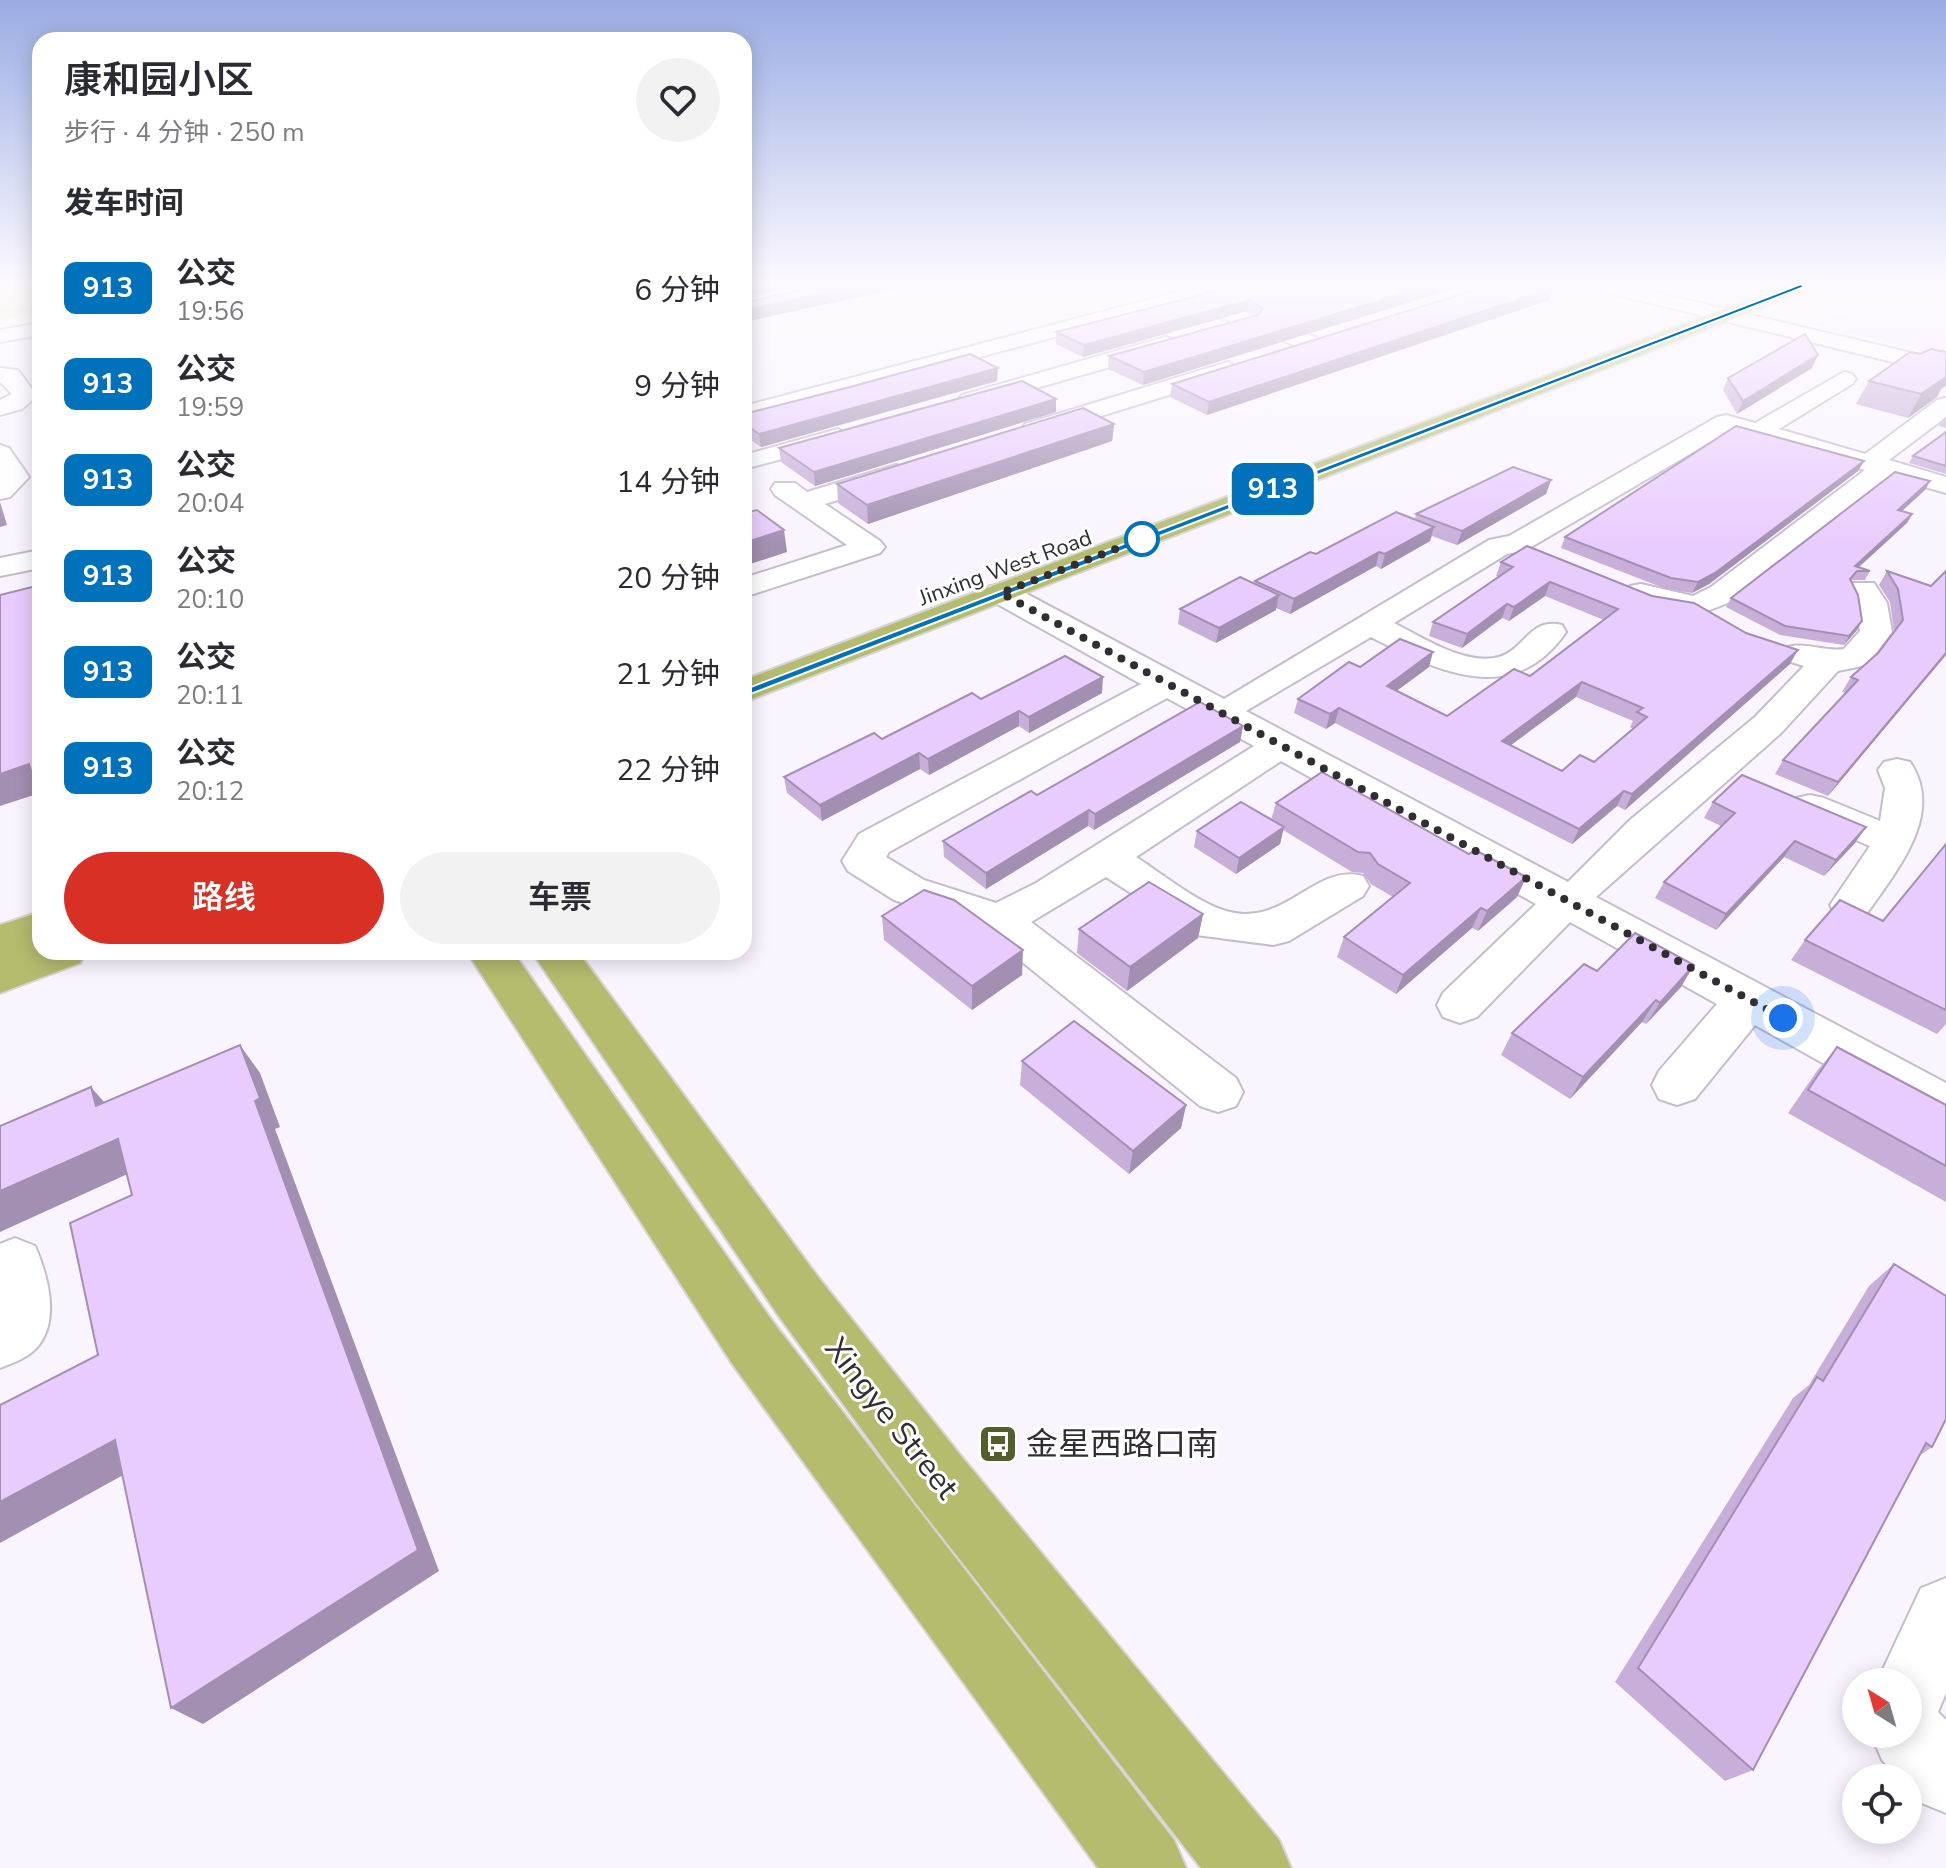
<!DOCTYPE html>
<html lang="zh">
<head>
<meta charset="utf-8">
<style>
  :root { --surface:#fff; --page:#f2f2f3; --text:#2b2b33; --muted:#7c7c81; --accent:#d93025 }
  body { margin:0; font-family:"Nunito Sans","Noto Sans SC",sans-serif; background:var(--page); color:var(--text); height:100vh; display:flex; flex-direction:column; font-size:30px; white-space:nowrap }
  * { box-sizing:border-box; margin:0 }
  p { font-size:26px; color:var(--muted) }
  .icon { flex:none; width:44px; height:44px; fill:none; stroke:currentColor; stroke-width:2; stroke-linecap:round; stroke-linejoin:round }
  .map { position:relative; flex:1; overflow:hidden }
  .panel { position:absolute; left:32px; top:32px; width:720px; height:928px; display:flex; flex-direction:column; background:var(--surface); border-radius:24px; box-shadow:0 4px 20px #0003 }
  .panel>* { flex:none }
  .badge { padding:0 16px; border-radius:12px; font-size:28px; line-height:52px }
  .needle { width:52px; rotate:323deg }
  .controls { position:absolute; left:1842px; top:1668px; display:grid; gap:16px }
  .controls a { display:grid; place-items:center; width:80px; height:80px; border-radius:50%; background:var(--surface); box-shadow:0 4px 20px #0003; font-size:40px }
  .you { position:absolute; width:40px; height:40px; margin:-20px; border:6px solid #fff; border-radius:50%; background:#1a73e8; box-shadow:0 0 0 12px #1a73e833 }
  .map>.badge { position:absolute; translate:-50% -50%; box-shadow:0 0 0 4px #fff }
  h2 { padding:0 32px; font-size:30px; line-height:72px }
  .round { display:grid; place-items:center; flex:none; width:84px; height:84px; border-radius:42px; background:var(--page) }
  .head { display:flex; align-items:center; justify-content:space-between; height:136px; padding:0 32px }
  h1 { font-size:38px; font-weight:600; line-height:60px }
  .cta { display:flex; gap:16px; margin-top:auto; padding:16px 32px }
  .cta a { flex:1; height:92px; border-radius:48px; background:var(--accent); color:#fff; font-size:32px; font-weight:600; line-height:92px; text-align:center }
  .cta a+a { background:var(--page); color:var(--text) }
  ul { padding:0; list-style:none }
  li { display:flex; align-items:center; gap:24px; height:96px; padding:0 32px }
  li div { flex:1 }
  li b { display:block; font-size:30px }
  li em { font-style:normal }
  li .badge { min-width:88px; font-weight:700; text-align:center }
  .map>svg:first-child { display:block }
  .built { fill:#f4e9fd }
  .green { fill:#e0ebaf }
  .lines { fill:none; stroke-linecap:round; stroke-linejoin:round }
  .minor-casing { stroke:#c5bccd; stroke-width:4 }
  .major-casing { stroke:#d6d5d6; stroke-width:4 }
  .minor { fill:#fff; fill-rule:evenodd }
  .major { fill:#b5bc6e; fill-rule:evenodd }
  .wall { fill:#c8afda; fill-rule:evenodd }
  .shaded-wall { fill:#a38fb2 }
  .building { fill:#e9ccfe; stroke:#a38fb2; stroke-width:2; fill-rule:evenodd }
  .line { fill:#0072bc; stroke:#fff; stroke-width:2 }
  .walk { stroke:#302d33; stroke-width:8; stroke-dasharray:0 14.4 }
  .stop-dot { fill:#fff; stroke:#0072bc; stroke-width:4 }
  .labels { text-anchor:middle; stroke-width:6; stroke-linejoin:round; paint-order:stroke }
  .far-street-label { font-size:22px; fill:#302d33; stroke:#fff }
  .near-street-label { font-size:32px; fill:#302d33; stroke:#fff }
  .near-poi-label { font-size:32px; fill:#302d33; stroke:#fff; text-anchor:start }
</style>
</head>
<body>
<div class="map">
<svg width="1946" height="1868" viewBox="0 0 1946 1868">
  <rect width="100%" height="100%" fill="#faf4ff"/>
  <!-- built -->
  <polygon class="built" points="1908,286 1946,286 1946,356 1816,325"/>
  <!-- green -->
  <polygon class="green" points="0,286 40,286 40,313 0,320"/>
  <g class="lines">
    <!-- minor casing -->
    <g class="minor-casing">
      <g id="minor">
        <polygon points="1200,286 1232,286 1229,290 1204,297 1318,338 1321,343 1310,350 1302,348 1182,303 744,420 744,406"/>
        <polygon points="1594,286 1628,286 1946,361 1946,375 1597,290"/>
        <polygon points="40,323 40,335 0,342 0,330"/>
        <polygon points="1165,337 1173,339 1176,344 1173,349 970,407 958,400 962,395"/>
        <polygon points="1228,362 1239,369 1236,374 1043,434 1025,434 1022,429 1025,424"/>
        <polygon points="0,368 18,370 37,396 22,409 0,415 0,400 12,394 0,382"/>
        <path d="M1844,372L1852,374L1856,379L1852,384L1779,429L1865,454L1937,400L1946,398V417L1889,460L1946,477V493L1890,477L1733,601L1697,615L1630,600L1625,593L1630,586L1641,584L1693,596L1711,587L1865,470L1729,431L1526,550L1507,554L1394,623C1422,637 1465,666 1499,657C1525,649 1530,617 1562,625L1566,632C1513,709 1437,671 1371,637L1246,711L1568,882L1630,820L1755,717L1804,666L1788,661L1783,654L1788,647C1807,642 1824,652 1844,649L1860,631L1855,603L1847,590L1852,583H1874L1887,603L1892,632L1867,665L1838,671L1781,733L1596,897L1946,1083V1128L1928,1122L1755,1025L1695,1099L1677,1105L1659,1099L1652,1085L1659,1071L1717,1004L1570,922L1477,1017L1460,1023L1443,1017L1437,1005L1443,993L1536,904L1281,761L1136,857C1161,873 1193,899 1220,909C1283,933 1313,862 1363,876L1369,886L1363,896L1289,941L1273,945L1196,935L1106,877L1031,922L1236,1078L1243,1092L1236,1106L1218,1112L1200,1106L984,931L894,900L848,871L842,861L859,834L1141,684L990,600L985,593L990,586H1012L1224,699L1489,540L1509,536L1717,417L1726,415L1755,423ZM1167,698L1254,746L1036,883L996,903L924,880L886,857L889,852Z"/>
        <polygon points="838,429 851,437 847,442 744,469 744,455"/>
        <polygon points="0,445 9,448 29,477 10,497 0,499"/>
        <polygon points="896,465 905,467 909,473 905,479 825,504 880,541 885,547 880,553 744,597 744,578 847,545 775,495 771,489 775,483 795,483 807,492"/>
        <polygon points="40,550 40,568 0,576 0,558"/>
        <path d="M1897,759L1910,762C1946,815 1895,872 1866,915L1851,920L1836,915L1830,905L1870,846L1796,816L1790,807L1796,798L1810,795L1824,798L1880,821L1885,788L1878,770L1884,762Z"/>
        <path d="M15,1238L35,1246C47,1273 60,1318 39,1345C30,1357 13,1363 0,1368V1244Z"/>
        <polygon points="1946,1578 1946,1693 1938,1712 1946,1720 1946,1813 1919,1802 1908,1789 1908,1778 1898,1778 1882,1760 1871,1734 1908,1734 1908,1682 1877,1682 1921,1588"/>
      </g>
    </g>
    <!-- major casing -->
    <g class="major-casing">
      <g id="major">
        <polygon points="1784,286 1811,286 1808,290 744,702 744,680"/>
        <polygon points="40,912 40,952 86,952 80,963 0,993 0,958 7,956 0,958 0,925"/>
        <polygon points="467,952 513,952 773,1322 1174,1840 1186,1868 1098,1868 731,1362"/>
        <polygon points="532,952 578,952 818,1277 961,1456 1279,1840 1291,1868 1201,1868 915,1502 778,1315"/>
      </g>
    </g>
    <!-- minor -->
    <use href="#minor" class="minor"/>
    <!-- major -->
    <use href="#major" class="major"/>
  </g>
  <!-- wall -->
  <g class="wall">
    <polygon points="1236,286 1462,286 1143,385 1108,369 1109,356 1255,316 1247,311 1083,357 1056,344 1056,332"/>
    <polygon points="1553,288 1549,300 1207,415 1170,397 1172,384"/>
    <polygon points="1812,368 1737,414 1723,390 1728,378"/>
    <polygon points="997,381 761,447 744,435 744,414"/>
    <polygon points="1869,381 1941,389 1937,397 1908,418 1856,404"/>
    <polygon points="1056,399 1056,412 815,486 781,462 779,448"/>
    <polygon points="1946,417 1946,428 1939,426 1943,419"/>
    <polygon points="1114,424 1112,441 868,524 838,503 837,484"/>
    <polygon points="1946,432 1946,474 1909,463 1913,456"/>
    <polygon points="1864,461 1858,471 1709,584 1692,593 1666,589 1561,548 1565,537"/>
    <polygon points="1551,480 1546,494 1457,545 1432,536 1430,541 1381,569 1376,566 1290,614 1276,608 1276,610 1216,643 1178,624 1180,609 1254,584 1255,581 1316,554 1415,519 1416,514"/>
    <polygon points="1930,481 1925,490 1902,511 1912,514 1907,523 1859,567 1870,571 1865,580 1852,580 1851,581 1862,621 1857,630 1844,645 1780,635 1726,607 1731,598"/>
    <path d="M1501,562L1790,664L1625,810L1617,806L1572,844L1335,723L1326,729L1294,713L1298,699L1360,667H1429L1396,691L1447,716L1530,676L1604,620L1545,596L1509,621L1502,618L1462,648L1429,636L1433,622L1499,577L1496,576ZM1576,697L1633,721L1630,727L1633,729L1594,762L1562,771L1511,745Z"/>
    <polygon points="1887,571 1931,586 1946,571 1946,655 1828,796 1775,774 1783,760 1846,693 1842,692 1851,677 1878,653 1894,632 1890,602 1879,585"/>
    <polygon points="1102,693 1029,733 1019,726 929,775 920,769 822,821 787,793 784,777 981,699"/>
    <polygon points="1243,726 1240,742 1094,830 1088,826 986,889 944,857 943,841 1037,795"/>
    <polygon points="1713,802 1855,843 1824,876 1784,857 1716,930 1655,898 1664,882 1721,826 1704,818"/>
    <polygon points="1276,803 1469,854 1526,877 1517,897 1478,931 1472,928 1396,994 1337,957 1344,937 1393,897 1371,884 1363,873 1352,872 1283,830 1280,844 1236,874 1194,847 1197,831 1271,820"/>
    <polygon points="1946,844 1946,1024 1937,1034 1791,960 1805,940 1883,921"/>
    <polygon points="1203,914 1198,938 1127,991 1077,953 1079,929"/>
    <polygon points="882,916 1022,975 972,1010 884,940"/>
    <polygon points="1597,971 1681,987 1646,1024 1642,1022 1570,1099 1501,1055 1512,1033"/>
    <polygon points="1837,1047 1946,1105 1946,1202 1788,1113 1817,1071"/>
    <polygon points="1022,1061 1186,1105 1181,1128 1129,1174 1020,1085"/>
    <polygon points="1894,1264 1932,1447 1919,1456 1753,1770 1725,1781 1615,1682 1793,1398 1809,1385 1869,1286"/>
  </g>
  <!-- shaded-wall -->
  <g class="shaded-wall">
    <polygon points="744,286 792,286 744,298"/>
    <polygon points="858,286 911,286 744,322 744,310"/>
    <polygon points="1428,286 1462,286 1143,385 1144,372"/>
    <polygon points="1553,288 1549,300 1207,415 1209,402"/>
    <polygon points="1249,300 1247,311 1083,357 1084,345"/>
    <polygon points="1818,355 1812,368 1737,414 1743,401"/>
    <polygon points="998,368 997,381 761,447 759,434"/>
    <polygon points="1946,373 1946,386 1941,389 1937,397 1908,418 1921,394"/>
    <polygon points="1056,399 1056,412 815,486 814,472"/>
    <polygon points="1114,424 1112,441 868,524 867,505"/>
    <polygon points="1864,461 1858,471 1709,584 1692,593 1698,582"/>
    <polygon points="1551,480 1546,494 1457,545 1462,531"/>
    <polygon points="1930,481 1925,490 1893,519 1898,510"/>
    <polygon points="0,502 7,525 0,527"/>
    <polygon points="1912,514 1907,523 1850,575 1855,566"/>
    <polygon points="1434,527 1430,541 1381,569 1385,554"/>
    <polygon points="784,530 787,552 744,566 744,543"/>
    <polygon points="1379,552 1376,566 1290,614 1294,599"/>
    <polygon points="1550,582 1545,596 1509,621 1514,607"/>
    <polygon points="1279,595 1276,610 1216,643 1219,628"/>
    <polygon points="1507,604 1502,618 1462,648 1467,634"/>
    <polygon points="1862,621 1857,630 1844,645 1849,636"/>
    <polygon points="1798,650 1790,664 1625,810 1632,794"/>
    <polygon points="1433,652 1429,667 1383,701 1387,686"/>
    <polygon points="1946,653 1946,655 1828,796 1838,782"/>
    <polygon points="1103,677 1102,693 1029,733 1029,717"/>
    <polygon points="1582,682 1576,697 1496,756 1502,741"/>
    <polygon points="1339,708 1335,723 1326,729 1330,714"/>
    <polygon points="1019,711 1019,726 929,775 928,759"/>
    <polygon points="1243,726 1240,742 1094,830 1095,814"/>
    <polygon points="919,753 920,769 822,821 820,805"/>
    <polygon points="29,764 40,780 40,793 0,806 0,774"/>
    <polygon points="1624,791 1617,806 1572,844 1579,829"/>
    <polygon points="1089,810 1088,826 986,889 986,873"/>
    <polygon points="1284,827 1280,844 1236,874 1239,858"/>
    <polygon points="1866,827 1855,843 1824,876 1836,860"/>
    <polygon points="1795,841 1784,857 1716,930 1726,914"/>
    <polygon points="1526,877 1517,897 1478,931 1487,911"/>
    <polygon points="1481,908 1472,928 1396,994 1403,975"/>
    <polygon points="1203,914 1198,938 1127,991 1130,967"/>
    <polygon points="1023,950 1022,975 972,1010 972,986"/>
    <polygon points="1694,965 1681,987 1646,1024 1660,1003"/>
    <polygon points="1656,1000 1642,1022 1570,1099 1583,1077"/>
    <polygon points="240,1045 260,1073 280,1127 275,1129 439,1571 203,1724 171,1708 255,1101"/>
    <polygon points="91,1087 116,1116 96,1106"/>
    <polygon points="1186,1105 1181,1128 1129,1174 1133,1151"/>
    <polygon points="118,1139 143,1167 0,1232 0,1191"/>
    <polygon points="115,1440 145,1463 0,1543 0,1502"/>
  </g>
  <!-- building -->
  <g class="building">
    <polygon points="818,286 858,286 744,310 744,303"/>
    <polygon points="1236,286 1428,286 1144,372 1109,356 1258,315 1263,308 1249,300 1084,345 1056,332"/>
    <polygon points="1488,286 1544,286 1553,288 1209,402 1172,384"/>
    <polygon points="1805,334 1818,355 1743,401 1728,378"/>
    <polygon points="1931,349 1946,352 1946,377 1921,394 1869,381 1910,352 1920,354"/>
    <polygon points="970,354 998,368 759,434 744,423 744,414 850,387"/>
    <polygon points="1022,381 1056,399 814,472 779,448"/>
    <polygon points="1083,408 1114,424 867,505 837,484"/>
    <polygon points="1736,426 1864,461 1715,573 1698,582 1671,578 1565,537"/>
    <polygon points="1946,432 1946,466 1913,456"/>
    <polygon points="1513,467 1551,480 1462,531 1416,514"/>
    <polygon points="1895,472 1930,481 1898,510 1912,514 1855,566 1870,571 1857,571 1850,579 1858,595 1862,621 1849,636 1785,626 1731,598"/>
    <polygon points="757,510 784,530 744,543 744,513"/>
    <polygon points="1396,512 1434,527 1385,554 1379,552 1294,599 1255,581 1310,552 1316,554"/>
    <path d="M1527,546L1652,596L1694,603L1746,633L1798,650L1632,794L1624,791L1579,829L1339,708L1330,714L1298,699L1349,662L1360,667L1400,639L1433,652L1387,686L1447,716L1514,669L1530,676L1618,609L1550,582L1514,607L1507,604L1467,634L1433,622L1513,567L1501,562ZM1582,682L1643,708L1637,712L1647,717L1594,762L1580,755L1562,771L1502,741Z"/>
    <polygon points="1887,571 1931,586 1946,571 1946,653 1838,782 1783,760 1858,680 1851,677 1878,653 1903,620 1898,589"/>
    <polygon points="1240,577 1279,595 1219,628 1180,609"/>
    <polygon points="40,585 40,780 34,782 29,764 0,774 0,595"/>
    <polygon points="1065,656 1103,677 1029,717 1019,711 928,759 919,753 820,805 784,777 874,733 882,739 972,693 981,699"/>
    <polygon points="1200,702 1243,726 1095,814 1089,810 986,873 943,841 1031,791 1037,795"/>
    <polygon points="1322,772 1469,854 1475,850 1526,877 1487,911 1481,908 1403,975 1344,937 1410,883 1378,864 1370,853 1358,852 1276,803"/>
    <polygon points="1742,775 1866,827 1836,860 1795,841 1726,914 1664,882 1735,813 1713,802"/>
    <polygon points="1241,802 1284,827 1239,858 1197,831"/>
    <polygon points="1946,844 1946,1010 1805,940 1840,900 1883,921"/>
    <polygon points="1149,882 1203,914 1130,967 1079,929"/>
    <polygon points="924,890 954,900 1023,950 972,986 882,916"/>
    <polygon points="1635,933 1694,965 1660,1003 1656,1000 1583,1077 1512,1033 1584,964 1597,971"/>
    <polygon points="1074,1021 1186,1105 1133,1151 1022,1061"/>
    <polygon points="240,1045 260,1098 255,1101 418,1550 171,1708 115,1440 0,1502 0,1405 98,1355 70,1223 132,1195 118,1139 0,1191 0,1126 91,1087 96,1106"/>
    <polygon points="1837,1047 1946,1105 1946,1166 1808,1090"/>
    <polygon points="1894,1264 1946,1296 1946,1419 1932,1447 1926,1443 1753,1770 1638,1668 1817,1377 1823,1381"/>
  </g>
  <!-- sky -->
  <linearGradient id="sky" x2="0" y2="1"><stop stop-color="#9aace4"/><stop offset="0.52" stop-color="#fdfaff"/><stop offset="1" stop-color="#fdfaff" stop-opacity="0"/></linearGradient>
  <rect width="1946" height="547" fill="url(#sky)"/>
  <!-- line -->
  <polygon class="line" points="1801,284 1804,287 748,695 738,692"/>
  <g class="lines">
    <!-- walk -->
    <polyline class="walk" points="1142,539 1001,593 1783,1018"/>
  </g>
  <!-- icons -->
  <defs>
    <g id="bus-square" transform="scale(2)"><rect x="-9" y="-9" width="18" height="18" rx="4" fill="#565d2c" stroke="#fff"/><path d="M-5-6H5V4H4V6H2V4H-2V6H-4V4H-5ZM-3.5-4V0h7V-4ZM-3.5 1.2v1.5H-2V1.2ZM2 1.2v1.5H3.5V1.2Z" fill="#fff"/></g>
  </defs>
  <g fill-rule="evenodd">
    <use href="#bus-square" x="998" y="1444"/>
  </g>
  <!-- markers -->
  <circle class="stop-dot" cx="1142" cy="539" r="16"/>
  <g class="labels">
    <!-- far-street labels -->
    <g class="far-street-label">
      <text transform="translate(1005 567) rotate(-20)" y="8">Jinxing West Road</text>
    </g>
    <!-- near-street labels -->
    <g class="near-street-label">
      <text transform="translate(892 1418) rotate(52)" y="11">Xingye Street</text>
    </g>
    <!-- near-poi labels -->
    <g class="near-poi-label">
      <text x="1026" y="1455">金星西路口南</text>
    </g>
  </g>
</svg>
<div class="controls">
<a><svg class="needle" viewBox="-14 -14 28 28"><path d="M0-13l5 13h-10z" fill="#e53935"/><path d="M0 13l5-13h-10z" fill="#7c7c81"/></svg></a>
<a><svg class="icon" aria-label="locate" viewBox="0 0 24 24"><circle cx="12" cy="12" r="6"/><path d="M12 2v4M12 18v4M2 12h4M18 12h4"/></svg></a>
</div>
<div class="you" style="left:1783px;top:1018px"></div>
<b class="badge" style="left:1273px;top:489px;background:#0072bc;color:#fff">913</b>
<section class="panel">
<div class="head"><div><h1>康和园小区</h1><p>步行 · 4 分钟 · 250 m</p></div><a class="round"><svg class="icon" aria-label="heart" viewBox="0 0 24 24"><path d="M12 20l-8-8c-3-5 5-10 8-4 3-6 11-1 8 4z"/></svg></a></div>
<h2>发车时间</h2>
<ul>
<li><span class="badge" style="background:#0072bc;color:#fff">913</span><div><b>公交</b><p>19:56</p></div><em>6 分钟</em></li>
<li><span class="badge" style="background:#0072bc;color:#fff">913</span><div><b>公交</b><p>19:59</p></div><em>9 分钟</em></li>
<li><span class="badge" style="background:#0072bc;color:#fff">913</span><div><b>公交</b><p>20:04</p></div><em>14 分钟</em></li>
<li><span class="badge" style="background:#0072bc;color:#fff">913</span><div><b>公交</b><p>20:10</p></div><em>20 分钟</em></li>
<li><span class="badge" style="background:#0072bc;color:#fff">913</span><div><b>公交</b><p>20:11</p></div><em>21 分钟</em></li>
<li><span class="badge" style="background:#0072bc;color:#fff">913</span><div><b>公交</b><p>20:12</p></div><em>22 分钟</em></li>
</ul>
<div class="cta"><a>路线</a><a>车票</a></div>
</section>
</div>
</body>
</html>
